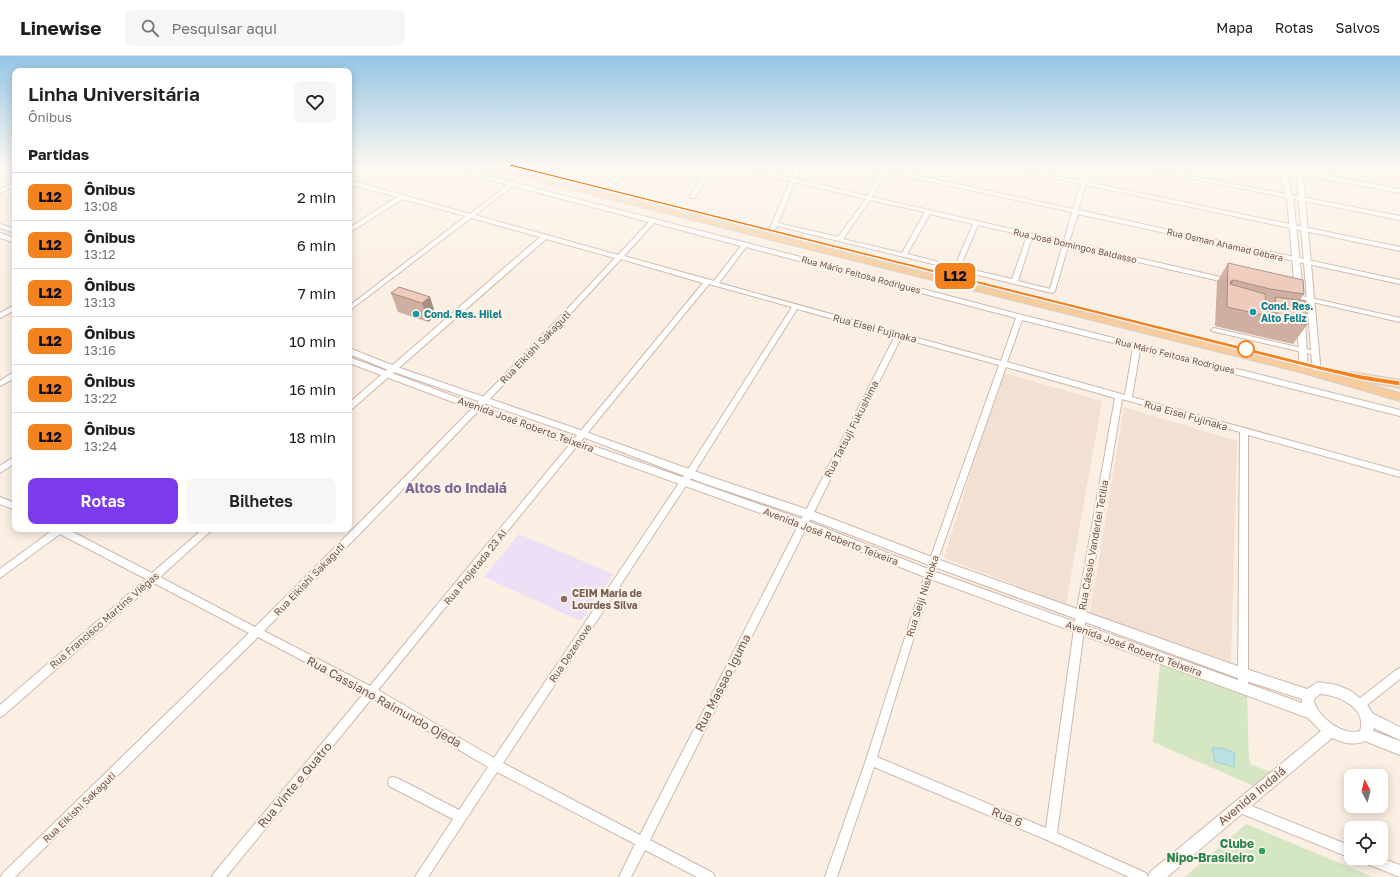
<!DOCTYPE html>
<html lang="pt">
<head>
<meta charset="utf-8">
<style>
  :root { --surface:#fff; --page:#f6f6f6; --text:#202124; --muted:#757577; --line:#e0e0e0; --accent:#7c3aed }
  body { margin:0; font-family:"Golos Text",sans-serif; background:var(--page); color:var(--text); height:100vh; display:flex; flex-direction:column; font-size:15px; white-space:nowrap }
  * { box-sizing:border-box; margin:0 }
  p { font-size:13px; color:var(--muted) }
  .icon { flex:none; width:22px; height:22px; fill:none; stroke:currentColor; stroke-width:2; stroke-linecap:round; stroke-linejoin:round }
  .map { position:relative; flex:1; overflow:hidden }
  .details { position:absolute; left:12px; top:12px; width:340px; height:464px; display:flex; flex-direction:column; background:var(--surface); border-radius:8px; box-shadow:0 2px 10px #0003 }
  .details>* { flex:none }
  .badge { padding:0 8px; border-radius:6px; font-size:14px; line-height:26px }
  .needle { width:26px; rotate:353deg }
  .controls { position:absolute; left:1344px; top:713px; display:grid; gap:8px }
  .controls a { display:grid; place-items:center; width:44px; height:44px; border-radius:8px; background:var(--surface); box-shadow:0 2px 10px #0003; font-size:20px }
  .map>.badge { position:absolute; translate:-50% -50%; box-shadow:0 0 0 2px #fff }
  h2 { padding:0 16px; font-size:15px; line-height:36px }
  .round { display:grid; place-items:center; flex:none; width:42px; height:42px; border-radius:8px; background:var(--page) }
  .summary { display:flex; align-items:center; justify-content:space-between; height:68px; padding:0 16px }
  h1 { font-size:19px; font-weight:600; line-height:30px }
  .cta { display:flex; gap:8px; margin-top:auto; padding:8px 16px }
  .cta a { flex:1; height:46px; border-radius:8px; background:var(--accent); color:#fff; font-size:16px; font-weight:600; line-height:46px; text-align:center }
  .cta a+a { background:var(--page); color:var(--text) }
  ul { padding:0; list-style:none }
  li { display:flex; align-items:center; gap:12px; height:48px; padding:0 16px; border-top:1px solid var(--line) }
  li div { flex:1 }
  li b { display:block; font-size:15px }
  li em { font-style:normal }
  li .badge { min-width:44px; font-weight:700; text-align:center }
  header { display:flex; align-items:center; gap:24px; box-sizing:border-box; height:56px; padding:0 20px; background:var(--surface); border-bottom:1px solid var(--line) }
  header strong { font-size:19px }
  nav { display:flex; gap:22px; margin-inline-start:auto; font-size:14px }
  .search { width:280px; height:36px; background:var(--page); display:flex; align-items:center; gap:10px; box-sizing:border-box; padding:0 14px; border-radius:8px; color:var(--muted); font-size:15px }
  .map>svg:first-child { display:block }
  .residential { fill:#f2e0d2 }
  .education { fill:#ece0f7 }
  .green { fill:#d5e7c2 }
  .water { fill:#b9e1e3; stroke:#a0d2d4 }
  .lines { fill:none; stroke-linecap:round; stroke-linejoin:round }
  .minor-casing { stroke:#ceb8ad; stroke-width:2 }
  .tertiary-casing { stroke:#ceb8ad; stroke-width:2 }
  .primary-casing { stroke:#d7cfcc; stroke-width:2 }
  .minor { fill:#fff; fill-rule:evenodd }
  .tertiary { fill:#fff; fill-rule:evenodd }
  .primary { fill:#f7cd9e; fill-rule:evenodd }
  .wall { fill:#ceafa2 }
  .shaded-wall { fill:#a78e84 }
  .building { fill:#efcbbc; stroke:#a78e84 }
  .line { fill:#f58220; stroke:#fff }
  .culture-dot { fill:#0f9aa8; stroke:#fef3e9; stroke-width:1.5 }
  .stop-dot { fill:#fff; stroke:#f58220; stroke-width:2 }
  .education-dot { fill:#8d6e63; stroke:#fef3e9; stroke-width:1.5 }
  .leisure-dot { fill:#2e9e5b; stroke:#fef3e9; stroke-width:1.5 }
  .labels { text-anchor:middle; stroke-width:4; stroke-linejoin:round; paint-order:stroke }
  .far-street-label { font-size:9px; fill:#71544a; stroke:#fef3e9 }
  .culture-label { font-size:10px; font-weight:bold; fill:#0d838f; stroke:#fef3e9; text-anchor:start }
  .street-label { font-size:10px; fill:#71544a; stroke:#fef3e9 }
  .education-label { font-size:10px; font-weight:bold; fill:#785e54; stroke:#fef3e9; text-anchor:start }
  .near-street-label { font-size:12px; fill:#71544a; stroke:#fef3e9 }
  .near-leisure-label { font-size:12px; font-weight:bold; fill:#27864d; stroke:#fef3e9; text-anchor:end }
  .district-label { font-size:14px; font-weight:bold; fill:#806695; stroke:#fef3e9 }
</style>
</head>
<body>
<header>
<strong>Linewise</strong>
<div class="search"><svg class="icon" aria-label="search" viewBox="0 0 24 24"><circle cx="10" cy="10" r="6"/><path d="M15 15l6 6"/></svg>Pesquisar aqui</div>
<nav><a>Mapa</a><a>Rotas</a><a>Salvos</a></nav>
</header>
<div class="map">
<svg width="1400" height="821" viewBox="0 0 1400 821">
  <rect width="100%" height="100%" fill="#fbefe3"/>
  <!-- residential -->
  <g class="residential">
    <polygon points="1004,317 1102,345 1066,548 944,502 982,380 999,335"/>
    <polygon points="1124,351 1237,385 1231,606 1090,557"/>
  </g>
  <!-- education -->
  <polygon class="education" points="519,478 613,518 581,565 484,521"/>
  <!-- green -->
  <g class="green">
    <polygon points="1160,606 1247,639 1249,704 1251,709 1275,717 1256,731 1153,686"/>
    <polygon points="1246,768 1373,821 1185,821"/>
  </g>
  <!-- water -->
  <polygon class="water" points="1212,692 1223,692 1235,697 1234,711 1215,706"/>
  <g class="lines">
    <!-- minor casing -->
    <g class="minor-casing">
      <g id="minor">
        <polygon points="353,109 359,109 349,116 349,112"/>
        <path d="M437,109H446L747,187L1022,259L1400,354V360L1140,294L1132,341L1400,415V421L1248,379V632L1247,635L1243,637L1239,635L1238,632L1240,376L1122,343L1086,559L1057,777L1146,817L1148,821H1129L1047,784L874,711L837,821H825L866,704L929,506L999,309L901,282L650,784L713,817L715,821H697L645,794L631,821H619L635,788L497,716L428,821H415L453,763L389,730L388,726L389,722L393,721L397,722L459,754L488,711L372,642L226,821H212L214,817L364,637L258,581L15,821H1L3,817L249,577L154,527L4,659L0,661V649L146,523L60,478L0,522V513L54,473H67L152,517L203,473H213L160,521L255,571C377,450 498,328 615,202L546,183L352,353L349,354V347L540,181L471,162L349,255V250L466,160L402,143L349,177V172L397,141L349,128V124L470,158L508,129ZM513,130L649,166L618,199L475,159ZM654,167L741,190L714,225L624,200ZM746,191L1016,262L1001,305L719,227ZM621,203L703,227L370,630L264,575C385,453 504,330 621,203ZM709,228L792,251L687,415L494,702L378,634ZM797,253L895,280L640,779L503,707L693,419ZM1022,264L1133,292L1125,339L1007,306ZM1006,311L1115,342L1076,559L1046,772L877,701L937,506Z"/>
        <polygon points="533,109 538,109 532,115 528,115 528,113"/>
        <polygon points="629,109 634,109 615,127 611,127 611,125"/>
        <polygon points="709,109 714,109 695,142 691,142 690,141"/>
        <path d="M725,109H735L792,122L797,109H802L796,123L867,140L881,115L860,109H870L882,112L884,109H888L887,113L1073,153L1081,128L993,109H1003L1082,125L1086,109H1092L1087,126L1400,191V195L1086,129L1078,154L1400,224V228L1078,158L1069,186L1229,223L1232,225L1229,227L1068,190L1055,235L1052,237L777,170L774,175H770L769,174L790,125ZM886,116L1072,156L1064,185L872,141ZM795,126L866,143L838,181L778,167ZM870,144L925,156L902,197L843,183ZM930,158L973,168L955,210L907,198ZM978,169L1027,180L1012,223L960,211ZM1032,181L1063,188L1050,233L1018,225Z"/>
        <polygon points="1123,109 1134,109 1400,160 1400,164"/>
        <polygon points="1246,109 1257,109 1283,114 1299,114 1400,133 1400,137 1299,118 1283,118"/>
        <polygon points="1394,109 1400,109 1400,112 1394,110"/>
        <polygon points="15,126 15,130 0,137 0,133"/>
        <polygon points="1293,238 1400,262 1400,266 1291,241 1291,239"/>
        <polygon points="15,249 15,254 0,262 0,257"/>
        <polygon points="1214,272 1315,295 1318,297 1315,299 1212,275 1211,274"/>
        <polygon points="12,317 15,317 15,322 0,330 0,325"/>
        <polygon points="15,400 15,407 0,417 0,410"/>
        <polygon points="0,441 15,447 15,454 0,448"/>
        <polygon points="1400,612 1400,623 1363,652 1359,654 1355,652 1354,649 1355,646 1396,614"/>
        <polygon points="1239,745 1351,790 1351,802 1235,755 1233,751 1235,747"/>
        <polygon points="1360,802 1381,802 1400,809 1400,821 1362,806"/>
      </g>
    </g>
    <!-- tertiary casing -->
    <g class="tertiary-casing">
      <g id="tertiary">
        <polygon points="1280,109 1286,109 1286,116 1293,141 1303,236 1299,238 1295,236 1287,141 1280,116"/>
        <polygon points="1296,109 1302,109 1321,318 1317,321 1313,318"/>
        <polygon points="0,168 15,173 15,177 0,172"/>
        <polygon points="0,177 15,182 15,187 0,182"/>
        <polygon points="1301,261 1305,264 1308,314 1304,317 1300,314 1297,264"/>
        <path d="M349,292L397,311L586,376L711,421L812,455L937,503L1243,612L1307,633L1318,626L1337,629L1351,635L1367,648L1372,657L1400,671V684L1374,672L1373,675L1400,685V699L1365,685C1353,690 1344,687 1332,682L1167,821H1148L1150,816L1321,675L1308,662L925,521L799,471L474,354L349,307V301L480,350L807,465L933,515L1302,647V643L1243,624L929,509L804,461L703,427L580,380L391,315L349,298ZM1320,638C1338,639 1368,652 1360,675C1342,680 1320,662 1314,646L1315,642Z"/>
      </g>
    </g>
    <!-- primary casing -->
    <g class="primary-casing">
      <polygon id="primary" points="480,109 495,109 1348,322 1346,320 1348,317 1352,316 1400,324 1400,332 1355,324 1400,337 1400,345 1303,317 481,111"/>
    </g>
    <!-- minor -->
    <use href="#minor" class="minor"/>
    <!-- tertiary -->
    <use href="#tertiary" class="tertiary"/>
    <!-- primary -->
    <use href="#primary" class="primary"/>
  </g>
  <!-- wall -->
  <g class="wall">
    <polygon points="1228,207 1304,238 1300,244 1307,269 1293,288 1215,270 1217,226"/>
    <polygon points="391,237 430,241 436,260 428,266 398,256"/>
  </g>
  <!-- shaded-wall -->
  <g class="shaded-wall">
    <polygon points="1234,224 1227,234 1231,225"/>
    <polygon points="430,241 436,260 428,266 422,247"/>
  </g>
  <!-- building -->
  <g class="building">
    <polygon points="1228,207 1303,224 1304,238 1270,233 1234,224 1231,225 1230,228 1265,238 1267,257 1271,260 1277,257 1275,241 1305,245 1307,269 1227,251"/>
    <polygon points="399,231 430,241 422,247 391,237"/>
  </g>
  <!-- sky -->
  <linearGradient id="sky" x2="0" y2="1"><stop stop-color="#95c6e6"/><stop offset="0.49" stop-color="#fdf8f2"/><stop offset="1" stop-color="#fdf8f2" stop-opacity="0"/></linearGradient>
  <rect width="1400" height="224" fill="url(#sky)"/>
  <!-- line -->
  <polygon class="line" points="510,108 1316,309 1362,319 1400,325 1400,330 1362,324 1316,313 510,110"/>
  <!-- markers -->
  <g class="culture-dot">
    <circle cx="1253" cy="256" r="4"/>
    <circle cx="416" cy="258" r="4"/>
  </g>
  <circle class="stop-dot" cx="1246" cy="293" r="8"/>
  <circle class="education-dot" cx="564" cy="543" r="4"/>
  <circle class="leisure-dot" cx="1262" cy="795" r="4"/>
  <g class="labels">
    <!-- far-street labels -->
    <g class="far-street-label">
      <text transform="translate(1225 189) rotate(13)" y="3">Rua Osman Ahamad Gebara</text>
      <text transform="translate(1075 190) rotate(13)" y="3">Rua José Domingos Baldasso</text>
      <text transform="translate(861 219) rotate(15)" y="3">Rua Mário Feitosa Rodrigues</text>
      <text transform="translate(1175 300) rotate(14)" y="3">Rua Mário Feitosa Rodrigues</text>
    </g>
    <!-- culture labels -->
    <g class="culture-label">
      <text x="1261" y="254">Cond. Res.<tspan x="1261" dy="12">Alto Feliz</tspan></text>
      <text x="424" y="262">Cond. Res. Hilel</text>
    </g>
    <!-- street labels -->
    <g class="street-label">
      <text transform="translate(875 272) rotate(15)" y="4">Rua Eisei Fujinaka</text>
      <text transform="translate(535 291) rotate(-46)" y="4">Rua Eikishi Sakaguti</text>
      <text transform="translate(1186 359) rotate(16)" y="4">Rua Eisei Fujinaka</text>
      <text transform="translate(526 368) rotate(20)" y="4">Avenida José Roberto Teixeira</text>
      <text transform="translate(851 373) rotate(-63)" y="4">Rua Tatsuji Fukushima</text>
      <text transform="translate(831 480) rotate(21)" y="4">Avenida José Roberto Teixeira</text>
      <text transform="translate(1093 489) rotate(-80)" y="4">Rua Cássio Vanderlei Tetilia</text>
      <text transform="translate(475 511) rotate(-51)" y="4">Rua Projetada 23 AI</text>
      <text transform="translate(309 523) rotate(-46)" y="4">Rua Eikishi Sakaguti</text>
      <text transform="translate(922 540) rotate(-72)" y="4">Rua Seiji Nishioka</text>
      <text transform="translate(104 564) rotate(-41)" y="4">Rua Francisco Martins Viégas</text>
      <text transform="translate(1134 592) rotate(20)" y="4">Avenida José Roberto Teixeira</text>
      <text transform="translate(570 597) rotate(-56)" y="4">Rua Dezenove</text>
      <text transform="translate(79 751) rotate(-44)" y="4">Rua Eikishi Sakaguti</text>
    </g>
    <!-- education labels -->
    <g class="education-label">
      <text x="572" y="541">CEIM Maria de<tspan x="572" dy="12">Lourdes Silva</tspan></text>
    </g>
    <!-- near-street labels -->
    <g class="near-street-label">
      <text transform="translate(723 627) rotate(-63)" y="4">Rua Massao Iguma</text>
      <text transform="translate(384 646) rotate(29)" y="4">Rua Cassiano Raimundo Ojeda</text>
      <text transform="translate(295 729) rotate(-50)" y="4">Rua Vinte e Quatro</text>
      <text transform="translate(1252 740) rotate(-40)" y="4">Avenida Indaiá</text>
      <text transform="translate(1007 761) rotate(23)" y="4">Rua 6</text>
    </g>
    <!-- near-leisure labels -->
    <g class="near-leisure-label">
      <text x="1254" y="792">Clube<tspan x="1254" dy="14">Nipo-Brasileiro</tspan></text>
    </g>
    <!-- district labels -->
    <g class="district-label">
      <text x="456" y="437">Altos do Indaiá</text>
    </g>
  </g>
</svg>
<div class="controls">
<a><svg class="needle" viewBox="-14 -14 28 28"><path d="M0-13l5 13h-10z" fill="#e53935"/><path d="M0 13l5-13h-10z" fill="#757577"/></svg></a>
<a><svg class="icon" aria-label="locate" viewBox="0 0 24 24"><circle cx="12" cy="12" r="6"/><path d="M12 2v4M12 18v4M2 12h4M18 12h4"/></svg></a>
</div>
<b class="badge" style="left:955px;top:220px;background:#f58220;color:#111">L12</b>
<section class="details">
<div class="summary"><div><h1>Linha Universitária</h1><p>Ônibus</p></div><a class="round"><svg class="icon" aria-label="heart" viewBox="0 0 24 24"><path d="M12 20l-8-8c-3-5 5-10 8-4 3-6 11-1 8 4z"/></svg></a></div>
<h2>Partidas</h2>
<ul>
<li><span class="badge" style="background:#f58220;color:#111">L12</span><div><b>Ônibus</b><p>13:08</p></div><em>2 min</em></li>
<li><span class="badge" style="background:#f58220;color:#111">L12</span><div><b>Ônibus</b><p>13:12</p></div><em>6 min</em></li>
<li><span class="badge" style="background:#f58220;color:#111">L12</span><div><b>Ônibus</b><p>13:13</p></div><em>7 min</em></li>
<li><span class="badge" style="background:#f58220;color:#111">L12</span><div><b>Ônibus</b><p>13:16</p></div><em>10 min</em></li>
<li><span class="badge" style="background:#f58220;color:#111">L12</span><div><b>Ônibus</b><p>13:22</p></div><em>16 min</em></li>
<li><span class="badge" style="background:#f58220;color:#111">L12</span><div><b>Ônibus</b><p>13:24</p></div><em>18 min</em></li>
</ul>
<div class="cta"><a>Rotas</a><a>Bilhetes</a></div>
</section>
</div>
</body>
</html>
